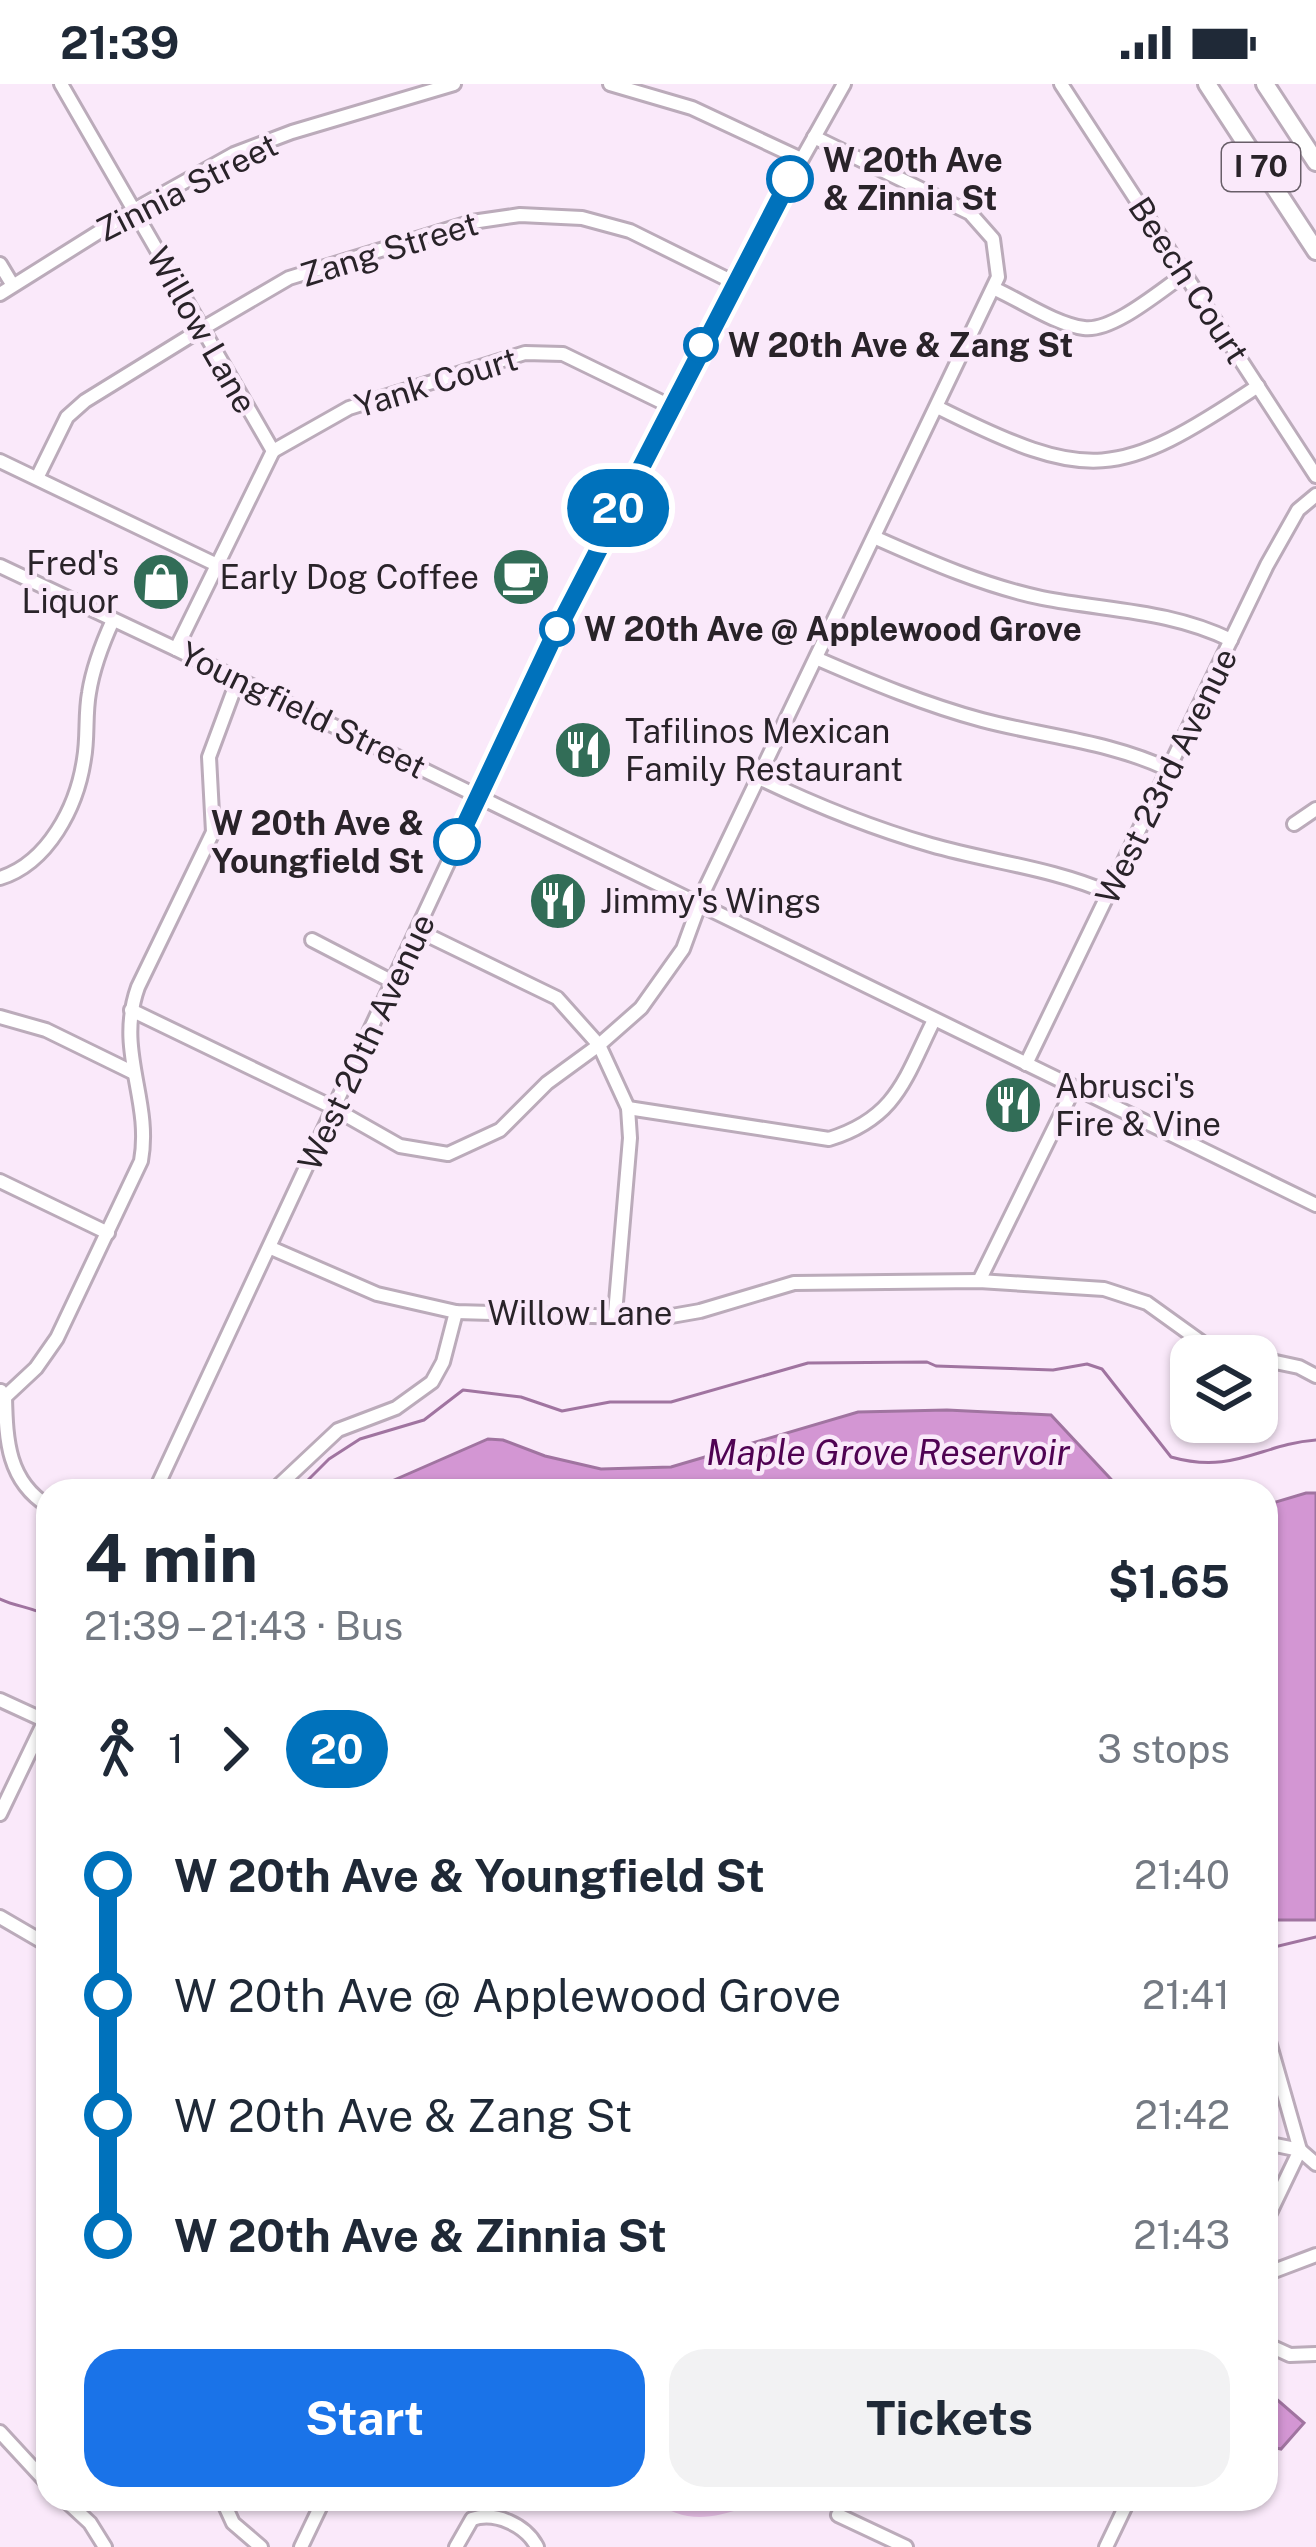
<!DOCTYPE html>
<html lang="en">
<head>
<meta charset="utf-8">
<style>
  :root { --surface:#fff; --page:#f2f2f3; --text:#1f2937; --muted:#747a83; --accent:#1a73e8 }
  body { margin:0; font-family:"Public Sans",sans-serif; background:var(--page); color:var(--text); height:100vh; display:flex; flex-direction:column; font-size:45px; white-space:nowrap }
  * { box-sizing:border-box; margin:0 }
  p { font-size:39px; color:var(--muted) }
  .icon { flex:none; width:66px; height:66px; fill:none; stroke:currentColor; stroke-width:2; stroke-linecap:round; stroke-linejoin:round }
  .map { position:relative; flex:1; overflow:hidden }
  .drawer { position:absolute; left:36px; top:1395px; width:1242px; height:1032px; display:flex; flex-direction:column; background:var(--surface); border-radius:36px; box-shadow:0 3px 9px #0004 }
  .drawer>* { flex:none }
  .badge { padding:0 24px; border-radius:39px; font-size:42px; line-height:78px }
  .tools { position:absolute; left:1170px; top:1251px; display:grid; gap:24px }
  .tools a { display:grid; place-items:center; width:108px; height:108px; border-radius:24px; background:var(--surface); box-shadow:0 3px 9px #0004; font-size:60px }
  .map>.badge { position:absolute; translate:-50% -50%; box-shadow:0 0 0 6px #fff }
  .legs { display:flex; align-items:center; gap:18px; height:132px; padding:0 48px; font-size:39px }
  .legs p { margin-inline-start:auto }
  .headline { display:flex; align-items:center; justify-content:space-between; height:204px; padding:0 48px }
  h1 { font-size:66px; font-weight:700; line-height:90px }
  .action { display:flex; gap:24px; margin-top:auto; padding:24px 48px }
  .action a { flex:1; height:138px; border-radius:36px; background:var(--accent); color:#fff; font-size:48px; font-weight:700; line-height:138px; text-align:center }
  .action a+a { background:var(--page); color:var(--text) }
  ul { padding:0 48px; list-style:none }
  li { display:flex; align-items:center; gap:42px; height:120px; font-size:45px }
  li i { display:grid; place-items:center; width:18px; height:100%; margin:0 15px; background:currentColor }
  li i::after { content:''; width:30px; height:30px; margin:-15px; border:9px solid; border-radius:50%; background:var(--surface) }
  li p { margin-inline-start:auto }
  li:first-child i { background:linear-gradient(#0000 50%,currentColor 0) }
  li:last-child i { background:linear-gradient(currentColor 50%,#0000 0) }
  .status { display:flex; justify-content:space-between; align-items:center; height:84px; padding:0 60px; background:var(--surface); direction:ltr }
  .status svg { height:33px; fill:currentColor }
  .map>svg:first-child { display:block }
  .green { fill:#ecc3eb }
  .water { fill:#d396d3; stroke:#a074a0; stroke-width:3 }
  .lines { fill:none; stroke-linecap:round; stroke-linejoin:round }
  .stream { stroke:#a074a0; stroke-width:3 }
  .minor-casing { stroke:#bbabba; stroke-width:18 }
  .highway-casing { stroke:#bbabba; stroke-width:22 }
  .minor { stroke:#fff; stroke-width:12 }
  .highway { stroke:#fff; stroke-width:16 }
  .line-1-casing { stroke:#fff; stroke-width:27 }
  .line-1 { stroke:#0072bc; stroke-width:18 }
  .stop-1-dot { fill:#fff; stroke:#0072bc; stroke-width:6 }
  .labels { text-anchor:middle; stroke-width:9; stroke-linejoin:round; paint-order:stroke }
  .shield { fill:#fae9fa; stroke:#685e68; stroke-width:3 }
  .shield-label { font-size:30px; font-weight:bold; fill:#292329 }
  .stop-label { font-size:33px; font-weight:bold; fill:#292329; stroke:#fae9fa; text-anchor:start }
  .street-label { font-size:33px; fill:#292329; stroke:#fae9fa }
  .poi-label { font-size:33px; fill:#292329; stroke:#fae9fa; text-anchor:start }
  .water-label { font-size:36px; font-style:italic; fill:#500353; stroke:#fae9fa }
</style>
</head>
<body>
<div class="status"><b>21:39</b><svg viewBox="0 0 49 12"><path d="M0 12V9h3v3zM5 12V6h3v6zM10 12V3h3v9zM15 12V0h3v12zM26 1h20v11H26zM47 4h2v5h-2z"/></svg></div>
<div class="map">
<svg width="1316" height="2463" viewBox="0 0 1316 2463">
  <rect width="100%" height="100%" fill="#fae9fa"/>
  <!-- green -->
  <path class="green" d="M648,2415H753L748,2423C705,2436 687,2439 648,2415Z"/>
  <!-- water -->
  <g class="water">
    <polygon points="947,1326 1051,1331 1122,1407 369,1407 488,1355 503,1356 545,1372 601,1385 671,1383 858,1328"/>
    <polygon points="1306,1409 1316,1409 1316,1836 1273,1836 1266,1829 1266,1421"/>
    <polygon points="1266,2306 1304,2339 1281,2365 1266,2362"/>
  </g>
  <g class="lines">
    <!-- stream -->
    <g class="stream">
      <path d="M297,1407L329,1375L360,1355L424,1336L463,1306L521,1313L562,1327L610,1318H671L808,1279L927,1278L936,1282L1053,1286L1087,1280L1102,1285L1171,1373C1234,1391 1261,1360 1316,1356"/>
      <path d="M0,1515C17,1523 32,1523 48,1532"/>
      <polyline points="1266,1860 1270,1864 1316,1853"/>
    </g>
    <!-- minor casing -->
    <g class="minor-casing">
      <g id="minor">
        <polyline points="61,0 273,367"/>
        <polyline points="610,0 692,24 801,75"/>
        <polyline points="1061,0 1316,392"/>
        <polyline points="0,180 12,200"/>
        <path d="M995,205C1022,217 1055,240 1084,244C1113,248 1161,206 1185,190"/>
        <polyline points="0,210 134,126 234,70 292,48 454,0"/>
        <path d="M939,324C1090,399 1117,396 1258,302"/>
        <polyline points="273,367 349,324 525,269 563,270 670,322"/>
        <polyline points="0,377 217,481"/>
        <polyline points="37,394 67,333 85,317 200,246 289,194 472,138 520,131 582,134 630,147 733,198"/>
        <path d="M876,454C930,478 985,502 1042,514C1109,527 1169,526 1231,556"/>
        <polyline points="0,482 176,565 1316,1121"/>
        <polyline points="176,565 273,367"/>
        <path d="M818,575C871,598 926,621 982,636C1046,653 1109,657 1170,686"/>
        <path d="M759,694C815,721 872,744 931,761C990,778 1052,784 1109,809"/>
        <polyline points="1294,740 1316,725"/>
        <path d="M0,794C48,779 77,723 84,675C88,653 85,631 89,609C93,583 102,560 113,536"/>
        <polyline points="419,847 557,914 599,961 628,1024 630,1054 615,1230"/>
        <polyline points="312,856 395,899"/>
        <polyline points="131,926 326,1020 400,1062 448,1070 500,1046 547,999 599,961 641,924 683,865 705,805 998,193 993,155 970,129 814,53"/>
        <polyline points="0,933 46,946 132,988"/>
        <polyline points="1026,980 1267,481 1298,426 1316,411"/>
        <path d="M628,1024L829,1055C897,1034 905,994 934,936"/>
        <polyline points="0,1097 108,1149"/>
        <polyline points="271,1164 377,1210 456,1228 660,1234 700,1227 794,1199 979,1197 1104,1205 1147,1219 1211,1265 1240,1272"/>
        <polyline points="979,1197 1074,1004"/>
        <polyline points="1257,1274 1299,1283 1316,1292"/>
        <path d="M1,1307L5,1313C6,1357 8,1397 48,1422"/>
        <path d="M5,1313L36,1284L57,1254L141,1077C152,1015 115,967 138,903L213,748L209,673L238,595"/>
        <polyline points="155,1407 553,554 733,198 844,0"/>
        <polyline points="273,1407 338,1346 396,1324 432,1298 443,1278 456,1228"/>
        <polyline points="0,1616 48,1638"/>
        <polyline points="0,1730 48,1630"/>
        <polyline points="0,1833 48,1861"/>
        <polyline points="1266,1947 1300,2066 1266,2137"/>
        <polyline points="1266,2059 1300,2066 1316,2080"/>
        <polyline points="1266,2190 1316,2171"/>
        <polyline points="1266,2260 1290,2271 1316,2270"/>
        <polyline points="0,2348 48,2400"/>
        <polyline points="64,2415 90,2439 105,2463"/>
        <polyline points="222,2415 233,2439 261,2463"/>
        <polyline points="838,2431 906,2463"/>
        <polyline points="301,2463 324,2415"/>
        <path d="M456,2463L472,2435C495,2427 526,2441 537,2463"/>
        <polyline points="1106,2463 1129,2415"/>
      </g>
    </g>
    <!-- highway casing -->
    <g class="highway-casing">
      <g id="highway">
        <polyline points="1207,0 1316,167"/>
        <polyline points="1265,0 1316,78"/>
      </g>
    </g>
    <!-- minor -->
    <use href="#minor" class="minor"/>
    <!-- highway -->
    <use href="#highway" class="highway"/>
  </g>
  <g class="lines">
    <!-- line-1 casing -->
    <g class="line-1-casing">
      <polyline id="line-1" points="457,758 553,554 790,95"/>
    </g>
    <!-- line-1 -->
    <use href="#line-1" class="line-1"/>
  </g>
  <!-- icons -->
  <defs>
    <g id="cafe-disc" transform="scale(3)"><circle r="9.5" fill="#326d57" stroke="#fae9fa"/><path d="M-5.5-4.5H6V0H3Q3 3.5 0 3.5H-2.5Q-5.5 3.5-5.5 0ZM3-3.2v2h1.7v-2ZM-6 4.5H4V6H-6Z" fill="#fff"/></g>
    <g id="shop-disc" transform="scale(3)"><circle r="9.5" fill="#326d57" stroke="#fae9fa"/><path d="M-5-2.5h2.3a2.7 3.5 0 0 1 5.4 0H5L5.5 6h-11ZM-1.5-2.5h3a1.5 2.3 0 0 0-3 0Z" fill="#fff"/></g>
    <g id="restaurant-disc" transform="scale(3)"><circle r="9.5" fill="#326d57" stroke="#fae9fa"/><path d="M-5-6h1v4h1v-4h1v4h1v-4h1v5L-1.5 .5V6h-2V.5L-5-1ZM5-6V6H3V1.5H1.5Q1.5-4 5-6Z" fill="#fff"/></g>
  </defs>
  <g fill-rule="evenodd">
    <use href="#cafe-disc" x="521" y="493"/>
    <use href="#shop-disc" x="161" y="498"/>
    <use href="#restaurant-disc" x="583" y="666"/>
    <use href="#restaurant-disc" x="558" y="817"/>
    <use href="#restaurant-disc" x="1013" y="1021"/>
  </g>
  <!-- markers -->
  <g class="stop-1-dot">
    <circle cx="790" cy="95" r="21"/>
    <circle cx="701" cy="261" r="15"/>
    <circle cx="557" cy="545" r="15"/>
    <circle cx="457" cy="758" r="21"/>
  </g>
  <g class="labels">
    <!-- shield labels -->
    <rect class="shield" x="1222" y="59" width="78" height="48" rx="9"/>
    <g class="shield-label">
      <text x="1261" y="93">I 70</text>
    </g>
    <!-- stop labels -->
    <g class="stop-label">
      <text x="823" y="88">W 20th Ave<tspan x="823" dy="38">&amp; Zinnia St</tspan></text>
      <text x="728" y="273">W 20th Ave &amp; Zang St</text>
      <text x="584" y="557">W 20th Ave @ Applewood Grove</text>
      <text x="424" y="751" text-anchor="end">W 20th Ave &amp;<tspan x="424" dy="38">Youngfield St</tspan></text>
    </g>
    <!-- street labels -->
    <g class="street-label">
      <text transform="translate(187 103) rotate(-27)" y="12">Zinnia Street</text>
      <text transform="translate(389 165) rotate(-17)" y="12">Zang Street</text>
      <text transform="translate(1189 196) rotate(57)" y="12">Beech Court</text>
      <text transform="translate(202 246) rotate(60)" y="12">Willow Lane</text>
      <text transform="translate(436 298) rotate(-17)" y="12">Yank Court</text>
      <text transform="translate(303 626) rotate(26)" y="12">Youngfield Street</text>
      <text transform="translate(1166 692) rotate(-64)" y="12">West 23rd Avenue</text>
      <text transform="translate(366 958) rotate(-65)" y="12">West 20th Avenue</text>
      <text x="580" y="1241">Willow Lane</text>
    </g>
    <!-- poi labels -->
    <g class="poi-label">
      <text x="119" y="491" text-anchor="end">Fred's<tspan x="119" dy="38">Liquor</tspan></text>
      <text x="479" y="505" text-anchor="end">Early Dog Coffee</text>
      <text x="625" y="659">Tafilinos Mexican<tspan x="625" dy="38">Family Restaurant</tspan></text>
      <text x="600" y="829">Jimmy's Wings</text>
      <text x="1055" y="1014">Abrusci's<tspan x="1055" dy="38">Fire &amp; Vine</tspan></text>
    </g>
    <!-- water labels -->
    <g class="water-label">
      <text x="888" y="1381">Maple Grove Reservoir</text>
    </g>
  </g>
</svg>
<div class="tools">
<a><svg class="icon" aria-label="layers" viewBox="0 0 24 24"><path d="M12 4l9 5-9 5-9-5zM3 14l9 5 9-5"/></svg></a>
</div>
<b class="badge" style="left:618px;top:424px;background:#0072bc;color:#fff">20</b>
<section class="drawer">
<div class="headline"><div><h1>4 min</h1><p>21:39 – 21:43 · Bus</p></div><b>$1.65</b></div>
<div class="legs"><svg class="icon" aria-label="walk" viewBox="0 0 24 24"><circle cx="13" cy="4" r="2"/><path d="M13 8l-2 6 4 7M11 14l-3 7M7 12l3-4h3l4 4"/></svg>1<svg class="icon" aria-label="forward" viewBox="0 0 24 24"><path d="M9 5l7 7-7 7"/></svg><b class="badge" style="background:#0072bc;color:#fff">20</b><p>3 stops</p></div>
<ul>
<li><i style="color:#0072bc"></i><b>W 20th Ave &amp; Youngfield St</b><p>21:40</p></li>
<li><i style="color:#0072bc"></i><span>W 20th Ave @ Applewood Grove</span><p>21:41</p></li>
<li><i style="color:#0072bc"></i><span>W 20th Ave &amp; Zang St</span><p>21:42</p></li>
<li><i style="color:#0072bc"></i><b>W 20th Ave &amp; Zinnia St</b><p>21:43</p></li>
</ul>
<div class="action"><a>Start</a><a>Tickets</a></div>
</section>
</div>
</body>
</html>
